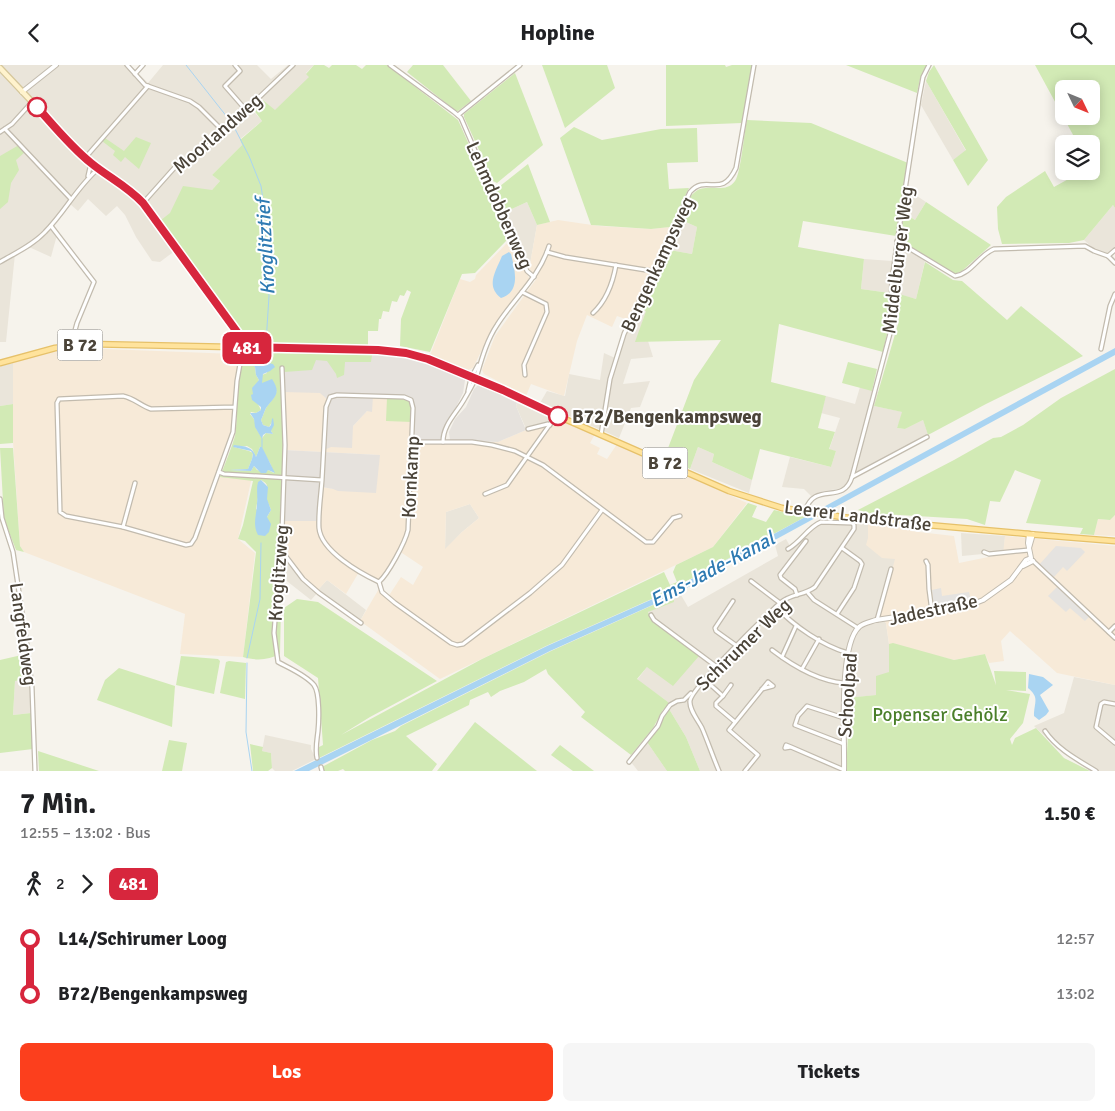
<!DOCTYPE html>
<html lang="de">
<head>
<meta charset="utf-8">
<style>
  :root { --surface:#fff; --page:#f6f6f6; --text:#202124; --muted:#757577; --accent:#fc3f1d }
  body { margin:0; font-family:Signika,sans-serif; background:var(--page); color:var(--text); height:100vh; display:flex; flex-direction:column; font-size:19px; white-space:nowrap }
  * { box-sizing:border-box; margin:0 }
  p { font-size:16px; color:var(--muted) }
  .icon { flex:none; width:28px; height:28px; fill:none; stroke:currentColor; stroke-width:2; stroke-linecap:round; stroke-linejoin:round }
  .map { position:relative; height:706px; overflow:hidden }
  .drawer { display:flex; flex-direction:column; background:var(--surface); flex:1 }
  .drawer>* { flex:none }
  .badge { padding:0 10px; border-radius:8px; font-size:18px; line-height:32px }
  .needle { width:32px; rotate:133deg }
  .tools { position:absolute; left:1055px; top:15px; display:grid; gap:10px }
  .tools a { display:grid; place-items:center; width:45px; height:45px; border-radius:8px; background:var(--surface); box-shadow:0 2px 12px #0003; font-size:25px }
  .map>.badge { position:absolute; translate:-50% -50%; box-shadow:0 0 0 2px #fff }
  .legs { display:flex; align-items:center; gap:8px; height:55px; padding:0 20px; font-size:16px }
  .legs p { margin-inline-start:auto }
  .summary { display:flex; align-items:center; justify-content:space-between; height:85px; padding:0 20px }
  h1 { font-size:28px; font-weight:700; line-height:38px }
  .action { display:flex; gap:10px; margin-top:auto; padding:10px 20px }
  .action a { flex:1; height:58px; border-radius:8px; background:var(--accent); color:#fff; font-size:20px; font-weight:700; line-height:58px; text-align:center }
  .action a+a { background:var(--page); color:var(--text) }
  ul { padding:0 20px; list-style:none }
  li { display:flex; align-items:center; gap:18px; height:55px; font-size:19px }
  li i { display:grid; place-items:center; width:8px; height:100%; margin:0 6px; background:currentColor }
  li i::after { content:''; width:12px; height:12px; margin:-6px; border:4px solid; border-radius:50%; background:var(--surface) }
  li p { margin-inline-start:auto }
  li:first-child i { background:linear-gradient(#0000 50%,currentColor 0) }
  li:last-child i { background:linear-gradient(currentColor 50%,#0000 0) }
  header { display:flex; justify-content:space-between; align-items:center; height:65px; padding:0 20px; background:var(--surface); font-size:22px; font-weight:700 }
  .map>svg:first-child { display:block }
  .residential { fill:#eae5da }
  .commercial { fill:#f7ead8; fill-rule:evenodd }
  .industrial { fill:#e6e2dd }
  .green { fill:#d2eab5; fill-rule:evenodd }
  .parking { fill:#e5e3e0 }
  .water { fill:#a9d4f2 }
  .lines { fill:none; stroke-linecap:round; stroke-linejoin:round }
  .stream { stroke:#a9d4f2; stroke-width:1 }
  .minor-casing { stroke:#c2bbae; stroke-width:5.5 }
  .tertiary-casing { stroke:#c2bbae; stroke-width:6 }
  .secondary-casing { stroke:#d6c79b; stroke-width:7 }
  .primary-casing { stroke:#e6c16a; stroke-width:7 }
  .minor { stroke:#fff; stroke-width:3 }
  .tertiary { stroke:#fff; stroke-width:4 }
  .secondary { stroke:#fff3cd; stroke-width:4.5 }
  .primary { stroke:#ffe39c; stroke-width:4.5 }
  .line-1-casing { stroke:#fff; stroke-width:11 }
  .line-1 { stroke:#d7263d; stroke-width:8 }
  .stop-1-dot { fill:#fff; stroke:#d7263d; stroke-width:2.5 }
  .labels { text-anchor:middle; stroke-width:4; stroke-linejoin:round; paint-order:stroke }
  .shield { fill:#fff; stroke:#817c74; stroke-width:1 }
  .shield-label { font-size:18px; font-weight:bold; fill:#4b4439 }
  .street-label { font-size:19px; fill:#4b4439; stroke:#fff }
  .stop-label { font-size:19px; font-weight:bold; fill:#4b4439; stroke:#fff; text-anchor:start }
  .park-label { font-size:19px; fill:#4a7f2a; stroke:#fff }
  .water-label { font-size:20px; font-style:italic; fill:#2e7ab2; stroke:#fff }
</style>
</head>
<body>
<header><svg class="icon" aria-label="back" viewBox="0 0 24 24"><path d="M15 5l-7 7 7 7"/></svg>Hopline<svg class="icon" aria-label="search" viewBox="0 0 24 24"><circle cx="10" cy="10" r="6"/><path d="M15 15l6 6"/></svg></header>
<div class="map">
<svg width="1115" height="706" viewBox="0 0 1115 706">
  <rect width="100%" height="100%" fill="#f6f3ec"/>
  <!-- residential -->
  <g class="residential">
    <polygon points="0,0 130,0 148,18 163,0 257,0 271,14 288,0 314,0 306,8 310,12 275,46 260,32 250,42 262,56 240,74 242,80 212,110 220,116 212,125 170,149 156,159 176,185 160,197 152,196 136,172 125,150 117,141 106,151 88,134 78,146 70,139 51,162 57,170 51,192 29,182 15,189 6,277 0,277"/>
    <polygon points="926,16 966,86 953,95 921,40"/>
    <polygon points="908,125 926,137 915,155 904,148"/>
    <polygon points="527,137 537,160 530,199 527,201 505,147"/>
    <polygon points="1113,140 1115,143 1115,183 1108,190 1095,185 1084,175"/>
    <polygon points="679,154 697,162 692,189 664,184"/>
    <polygon points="899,179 925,196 916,234 894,228 894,219"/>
    <polygon points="864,194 892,196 890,228 861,224"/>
    <polygon points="635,245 646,246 636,277 648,276 653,292 631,294 623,319 650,316 640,342 631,343 619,373 604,366 608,328 625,269"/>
    <polygon points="604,288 615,293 606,327 601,365 540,338 547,326 565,331 569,309 600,315"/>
    <polygon points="13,298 13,339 0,341 0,301"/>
    <polygon points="860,322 878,327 874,341 903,347 897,363 905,364 923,355 929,372 851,414 843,423 819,427 812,432 804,424 782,422 790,392 831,402 836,386 829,385 840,353 821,348 826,331 855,339"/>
    <polygon points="518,337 537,346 543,345 557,352 555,356 547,361 527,366 516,341"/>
    <polygon points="698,382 714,389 712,397 752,415 749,428 690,404"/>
    <polygon points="470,439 479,453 462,467 445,485 446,447"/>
    <polygon points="823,454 868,458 868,473 896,494 879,552 886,558 889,579 889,607 877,630 846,633 846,706 700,706 686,672 669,644 668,637 637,615 647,602 653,556 648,547 681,530 688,542 778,491 775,480 786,474 790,481 799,475 816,458"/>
    <polygon points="961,468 1005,471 1004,487 962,491"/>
    <polygon points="285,493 303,515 318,525 327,515 366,545 360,556 319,526 311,535 283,513"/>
    <polygon points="1074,612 1115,620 1115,706 1094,706 1064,689 1034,661 1064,648"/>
    <polygon points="29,614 31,648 13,650 15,616"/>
    <polygon points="265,670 311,680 311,684 316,694 292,706 275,706 272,703 271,688 262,686"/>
    <polygon points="647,677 667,706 638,706 631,697"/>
  </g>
  <!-- commercial -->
  <g class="commercial">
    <polygon points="558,155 599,161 651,164 670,162 628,255 617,251 612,262 587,250 577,276 564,331 531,319 526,331 488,311 484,309 482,305 495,271 537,213 527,201 530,199 537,160"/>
    <polygon points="512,176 530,215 492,264 473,303 468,305 430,290 460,214 470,217 475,214 476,210 506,179"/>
    <polygon points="80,283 235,289 239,296 231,369 217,409 252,412 238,474 255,488 243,592 180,589 185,549 24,487 20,481 13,376 13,298 41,288"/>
    <path d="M283,327H320L353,361L367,346L373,331L404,332L410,334L413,377H498L526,365L547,361L552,354L555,355L557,352L595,369L590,378L600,383L597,389L607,394L617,379L747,438L713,482L440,614L360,556L380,522L382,527L388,532L401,512L413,520L423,502L399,486L379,517L359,507L346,529L327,515L318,525L304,513L283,482L282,456H319L322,422L333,424L379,390L284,385ZM470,439L479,453L462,467L445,484L446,447Z"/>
    <polygon points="1115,450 1115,471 1094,470 1098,454 1110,455"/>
    <polygon points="868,458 910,463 910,466 954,471 959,498 1003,489 1005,471 1115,481 1115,620 1057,608 1010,566 1001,576 1004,596 989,598 985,589 954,595 889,579 886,558 879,552 895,494 882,493 866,480 868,473"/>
  </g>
  <!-- industrial -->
  <g class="industrial">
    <polygon points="370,287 393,288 421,294 465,315 463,328 457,340 457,342 446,359 441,377 413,377 413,340 409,334 373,331 372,347 367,346 353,361 352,383 331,382 324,385 328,335 320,328 283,327 282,303 316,294 327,295 335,304 336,309 342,305 344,293 369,292"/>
    <polygon points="480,318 518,335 516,341 526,365 498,377 450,375 449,367 455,354 466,342 474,324"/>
    <polygon points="284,385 380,390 376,428 338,426 333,424 322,422 320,456 282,456"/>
  </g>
  <!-- green -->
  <g class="green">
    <polygon points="314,0 324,0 329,3 332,0 356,0 362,4 366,0 387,0 458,55 492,131 491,134 492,136 496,137 512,174 506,176 475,208 462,209 430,287 400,281 401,254 411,227 407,225 404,231 400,230 397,237 392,236 389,247 383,246 381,254 379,254 378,266 368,266 368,281 251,277 242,268 161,155 170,148 183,121 212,125 220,116 212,110 242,80 240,75 262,56 253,44 263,35 275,45 309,12 306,9"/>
    <polygon points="413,0 443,0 471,36 458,46 456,46 407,7"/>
    <polygon points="542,0 607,0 615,23 565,63"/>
    <polygon points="666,0 725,0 726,2 732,0 752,0 742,58 666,61"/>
    <polygon points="846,0 928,0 920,14 917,28"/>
    <polygon points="934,0 988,95 968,121 953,95 966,85 926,16 929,7"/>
    <path d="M1035,0H1115V143L1113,140L1084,175L1069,178L1002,179L998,164L997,142L1006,132L1045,106L1054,122L1083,106H1091V79H1078ZM1064,24H1091V51H1064Z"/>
    <polygon points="515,8 543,80 497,118 493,116 464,52 464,49"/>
    <path d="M747,55L811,58L908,98L896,171L803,156L798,182L864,194L861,224L890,228L889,260L883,287L779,259L771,317L826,331L818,363L835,367L829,384L836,386L831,402L760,384L752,415L712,397L714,389L698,382L690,404L665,391L694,315L721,275L635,277L646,246L635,245L664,184L692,189L697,162L679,154C683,145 687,133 695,127C707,117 725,130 735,116C741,108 744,67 747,55Z"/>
    <polygon points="574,62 602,75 661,64 697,63 698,97 667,98 669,124 689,123 670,162 651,164 591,160 560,73"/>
    <polygon points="136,72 151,78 139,104 125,92 121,97 113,90 115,86 102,76 105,73 124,86"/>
    <polygon points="19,80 25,87 16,95 19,105 11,118 8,137 0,144 0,91"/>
    <polygon points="528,99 550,157 537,160 527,137 505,147 495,125"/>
    <polygon points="926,137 991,180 962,206 957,208 951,208 900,175 904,148 915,155"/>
    <polygon points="925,197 953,215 962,216 1007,255 1021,241 1083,291 986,339 928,370 923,355 905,364 897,363 902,347 874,341 898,259 899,248 896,228 916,234"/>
    <path d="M278,288L372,290L371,297H345L344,310L337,313L336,309L327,296L316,295L312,305L284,307L286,384L283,472L282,483H277L281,490L282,496L280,589C269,595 256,596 243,592L256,487L245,476L238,474L243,460L253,416L220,412C225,398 231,385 235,371C240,344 230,312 249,290ZM263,297L267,308L262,310V319L272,315C281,330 274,331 266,343C264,347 263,351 261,355L263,360L269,362L272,357L271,366L273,369L266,368L262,373L257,365L254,354L250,349L251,347L256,348L261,345L253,329V326L259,315L256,310L255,302L253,300ZM247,381L252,384L256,392L260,382L270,398L274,408L268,405L265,407L257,405L254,401L251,406L230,405L248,404L252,394L253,388L249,386L234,382ZM261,415C272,421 265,424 266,433C267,437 270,441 271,445L267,452L256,444Z"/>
    <polygon points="848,297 877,304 872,326 842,318"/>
    <polygon points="1115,304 1115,450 1110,455 1098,454 1094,470 1080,469 1083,463 1026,458 1041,415 1015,405 1000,437 990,436 985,460 967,454 866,448 858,445 954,395 993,373 1001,372 1023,360 1061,333"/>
    <polygon points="387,333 409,335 412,341 412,357 386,356"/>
    <polygon points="13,339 13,378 0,379 0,341"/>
    <polygon points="0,383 13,383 20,481 24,487 16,485 4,454"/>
    <polygon points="748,438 757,441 752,452 766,457 774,445 805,452 663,529 546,581 319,693 317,683 323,680 318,613 284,591 284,543 297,534 318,537 437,616 370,652 341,670 482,594 664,507 670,520 677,517 673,507 676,500 713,482"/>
    <polygon points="673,531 674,537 648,547 653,556 699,591 673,621 647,602 637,614 668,637 668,640 663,645 653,663 631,690 581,652 585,647 548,609 546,604 524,617 500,626 491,632 488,627 470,635 469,640 406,671 437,699 432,706 345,706 343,704 338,706 323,706 322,702 372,675 395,666 401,661 551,586"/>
    <polygon points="893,578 954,595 985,589 996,620 994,606 1026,607 1026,626 1006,625 1030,629 1023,658 1010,674 1012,680 1015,673 1036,663 1064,693 1090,706 846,706 848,669 846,633 876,630 876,611 889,607 889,579"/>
    <polygon points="26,589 29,614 15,616 13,650 31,648 33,684 0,688 0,595"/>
    <polygon points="181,591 218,594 220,596 214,629 176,620"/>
    <polygon points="229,596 246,598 245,634 220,628 226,597"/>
    <polygon points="119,603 175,621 172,662 97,635 105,615"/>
    <polygon points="669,644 686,672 700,706 667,706 647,677 656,667"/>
    <polygon points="475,657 537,706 437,706"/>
    <polygon points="169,675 187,678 182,706 162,706"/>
    <polygon points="250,679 263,682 262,686 271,688 272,703 268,706 253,706"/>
    <polygon points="560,680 594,706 573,706 551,690"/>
    <polygon points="38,686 99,706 39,706"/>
  </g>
  <!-- parking -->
  <g class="parking">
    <polygon points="1056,481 1081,483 1085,487 1067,506 1063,502 1054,512 1039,500"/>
    <polygon points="1057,522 1089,552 1085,556 1070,543 1066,547 1048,531"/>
    <polygon points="941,523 942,531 969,527 971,535 934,542 932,525"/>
  </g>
  <!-- water -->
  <g class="water">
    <path d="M509,187L511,189C515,205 521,227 501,233C485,221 496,206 502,191Z"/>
    <polygon points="1115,283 1115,290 668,533 550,586 309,706 294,706 547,581 664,529"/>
    <path d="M263,297L273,299L275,302L270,306L263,309L262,318L272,314C282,329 274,332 266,343C264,347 263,351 261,355L263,360L269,362L271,360L272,354L273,353L274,360L271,366L273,369L266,368L263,370L262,374L255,362L254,354L250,348H256L261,345V342L252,335L251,330L253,329L252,323L259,315L256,310L255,302L252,300Z"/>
    <path d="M234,380C245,381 253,382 256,392L260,382H262L275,408L268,405L266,408H261L254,401L251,406L229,405L248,404L252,394L253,389L251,386L233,382Z"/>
    <path d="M261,415L268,422L267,434L271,445L267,452L271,459L269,467L265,471L258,470C252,459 257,449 257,438C258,431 256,424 258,417Z"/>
    <path d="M1029,609L1043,612L1053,620L1040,630L1049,646L1046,650L1039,655L1034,651C1034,637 1040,633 1028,623Z"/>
  </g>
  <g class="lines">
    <!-- stream -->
    <g class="stream">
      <polyline points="186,0 231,57"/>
      <polyline points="234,62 249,91 261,121 264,141 269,231 266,278"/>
      <polyline points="264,297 266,289"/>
      <polyline points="262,374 262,382"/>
      <polyline points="247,593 260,534 261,478"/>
      <polyline points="247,598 246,667 252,706"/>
    </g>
    <!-- minor casing -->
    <g class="minor-casing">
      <g id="minor">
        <polyline points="127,0 145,20 190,36 199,42 223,66"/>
        <polyline points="235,0 240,6 225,21 246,45"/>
        <polyline points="390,0 454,47 461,53 527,206 534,212"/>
        <polyline points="135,9 143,0"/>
        <polyline points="458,50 520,0"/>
        <polyline points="5,64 71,134"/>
        <polyline points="0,67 12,59 32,37"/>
        <polyline points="85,93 148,21"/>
        <polyline points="88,111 91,98"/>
        <polyline points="143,138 176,101 207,82 293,0"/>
        <polyline points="51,161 94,217 77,258 71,280"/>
        <path d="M897,176L955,211C971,209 979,190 994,184L1085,181L1094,186L1108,191L1115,185"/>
        <polyline points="547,187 565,192 652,206"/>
        <polyline points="1108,191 1115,198"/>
        <path d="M0,197C15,188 33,180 45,167C65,147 77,122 98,104"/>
        <polyline points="522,227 546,239 547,247 524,300 525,310"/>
        <path d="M593,248C606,236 613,217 616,200"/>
        <polyline points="237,282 239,296"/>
        <polyline points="1101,284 1110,241 1115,229"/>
        <path d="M282,303L285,380L282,467L274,568L278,597C289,603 306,610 314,620C320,628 319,656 318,666C317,675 315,684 317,693"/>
        <polyline points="468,326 471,313 478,300"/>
        <path d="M235,342L151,344C141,341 134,333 123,331L59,334L57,338L60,447L66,451L123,462L186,480L191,479L195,473L233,367L237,316L243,282"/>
        <polyline points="528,364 548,359 550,360"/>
        <path d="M601,370L610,314L624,269L690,127C707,108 721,135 736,103L754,0"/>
        <polyline points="413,377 472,377 492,380 515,386 543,400 646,477 653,477 673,453 680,451"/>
        <path d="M443,377C443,359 457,348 465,333C469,326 474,318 477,310C482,293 487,275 497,260C514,233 539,213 549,181"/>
        <path d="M219,407L224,409L322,415L326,342L330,332L337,330L404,332L411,335L413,343L408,465C405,478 388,509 379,517C360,508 321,486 319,463C318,448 321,430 322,415"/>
        <polyline points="852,412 927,372"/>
        <polyline points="485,429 507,420 553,355"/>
        <polyline points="0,434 2,453 13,487 27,580 32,623 35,706"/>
        <path d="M805,446C815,415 843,441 852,412L892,261C894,246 890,231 892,215C900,154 910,94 919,33L923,12L929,0"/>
        <polyline points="123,462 135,418"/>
        <polyline points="281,485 303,514 319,528 361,558"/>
        <polyline points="984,487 989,489 1029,485"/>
        <polyline points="1032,495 1115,573"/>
        <polyline points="926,496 928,500 929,524 932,547"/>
        <polyline points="751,516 780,538"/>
        <polyline points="379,517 382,527 395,538 451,578 457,580 463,579 530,528 562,500 602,445"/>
        <polyline points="808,528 814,535 858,563"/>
        <polyline points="797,530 795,524 781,513 780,510 806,476"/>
        <polyline points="733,536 715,563 716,566 737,581"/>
        <path d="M776,542C794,561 823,581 848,588"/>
        <polyline points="837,549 854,523 862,499 860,496 842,483"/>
        <polyline points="651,550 654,555 717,602"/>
        <polyline points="877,555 891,504"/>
        <polyline points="1109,567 1115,561"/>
        <path d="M772,585C793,601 818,616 844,618"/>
        <polyline points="782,592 796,561"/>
        <polyline points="802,604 819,574"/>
        <polyline points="704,614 723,631 716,638 716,641 735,657"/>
        <polyline points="723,631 731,620"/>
        <polyline points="1115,639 1104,637 1101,639 1096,662 1115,678"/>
        <polyline points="844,653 807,641 798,651 795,660 844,679"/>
        <path d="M1045,666C1057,684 1078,695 1096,706"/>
        <polyline points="791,682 785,683 786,680 791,682 844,705"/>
        <polyline points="629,697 658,661 662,651 670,640 677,636 684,635 691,628"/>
        <polyline points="321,702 322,706"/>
        <path d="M719,706C713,692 708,677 702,663C698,655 689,645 690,636C691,623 766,551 780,538C792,528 803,531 815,522L854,464V460L852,458L821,457C808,462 801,477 788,484"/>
        <polyline points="745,706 758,690 729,665 768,617 773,621 762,624"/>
      </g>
    </g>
    <!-- tertiary casing -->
    <g class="tertiary-casing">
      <g id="tertiary">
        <polyline points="22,27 56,0"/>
        <polyline points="1029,483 1033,469"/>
        <polyline points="1023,501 1033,496"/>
        <path d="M844,706C845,677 838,581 859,562C863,558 870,557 876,555L968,541L983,535L1011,515L1026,495L1031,493L1028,478L1029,469"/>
      </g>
    </g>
    <!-- secondary casing -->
    <g class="secondary-casing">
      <path id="secondary" d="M0,3L85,93C103,109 126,120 143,138L240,271L243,282"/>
    </g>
    <!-- primary casing -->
    <g class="primary-casing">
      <g id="primary">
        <polyline points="0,298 55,283 89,279 378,285 406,288 428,294 729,426 782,443 849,453 1029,469"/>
        <polyline points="1027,469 1115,476"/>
      </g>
    </g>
    <!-- minor -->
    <use href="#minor" class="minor"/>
    <!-- tertiary -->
    <use href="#tertiary" class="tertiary"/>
    <!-- secondary -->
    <use href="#secondary" class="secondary"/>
    <!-- primary -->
    <use href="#primary" class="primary"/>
  </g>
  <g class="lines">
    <!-- line-1 casing -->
    <g class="line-1-casing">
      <path id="line-1" d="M37,42C54,61 71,82 91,98C108,112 127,121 143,138L240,271L243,282L378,285L406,288L428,294L503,325L558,351"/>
    </g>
    <!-- line-1 -->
    <use href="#line-1" class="line-1"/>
  </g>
  <!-- markers -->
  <g class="stop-1-dot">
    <circle cx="37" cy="42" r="9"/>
    <circle cx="558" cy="351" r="9"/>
  </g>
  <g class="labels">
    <!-- shield labels -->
    <g class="shield">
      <rect x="57.5" y="264.5" width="45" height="31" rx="4"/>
      <rect x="642.5" y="382.5" width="45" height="31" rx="4"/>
    </g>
    <g class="shield-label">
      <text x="80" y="286">B 72</text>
      <text x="665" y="404">B 72</text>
    </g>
    <!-- street labels -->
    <g class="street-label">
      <text transform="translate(217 68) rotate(-41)" y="7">Moorlandweg</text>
      <text transform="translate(500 140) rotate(66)" y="7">Lehmdobbenweg</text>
      <text transform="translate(897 195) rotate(-83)" y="7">Middelburger Weg</text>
      <text transform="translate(657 199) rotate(-65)" y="7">Bengenkampsweg</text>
      <text transform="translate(410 412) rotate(-87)" y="7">Kornkamp</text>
      <text transform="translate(858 450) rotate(7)" y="7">Leerer Landstraße</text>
      <text transform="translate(278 508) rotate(-86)" y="7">Kroglitzweg</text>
      <text transform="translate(933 544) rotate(-12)" y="7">Jadestraße</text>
      <text transform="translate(24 569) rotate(82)" y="7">Langfeldweg</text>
      <text transform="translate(743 579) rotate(-44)" y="7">Schirumer Weg</text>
      <text transform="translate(847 630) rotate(-86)" y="7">Schoolpad</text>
    </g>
    <!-- stop labels -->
    <g class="stop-label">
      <text x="572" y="358">B72/Bengenkampsweg</text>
    </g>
    <!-- park labels -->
    <g class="park-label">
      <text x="940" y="656">Popenser Gehölz</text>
    </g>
    <!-- water labels -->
    <g class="water-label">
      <text transform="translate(265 182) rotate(-93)" y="7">Kroglitztief</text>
      <text transform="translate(712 504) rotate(-28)" y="7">Ems-Jade-Kanal</text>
    </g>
  </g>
</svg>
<div class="tools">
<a><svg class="needle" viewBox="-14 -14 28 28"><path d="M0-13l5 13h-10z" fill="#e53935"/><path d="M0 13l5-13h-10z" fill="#757577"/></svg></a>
<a><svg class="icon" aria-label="layers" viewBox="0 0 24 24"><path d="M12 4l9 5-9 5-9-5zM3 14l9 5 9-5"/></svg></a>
</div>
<b class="badge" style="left:247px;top:283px;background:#d7263d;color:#fff">481</b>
</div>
<section class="drawer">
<div class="summary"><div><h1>7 Min.</h1><p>12:55 – 13:02 · Bus</p></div><b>1.50 €</b></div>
<div class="legs"><svg class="icon" aria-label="walk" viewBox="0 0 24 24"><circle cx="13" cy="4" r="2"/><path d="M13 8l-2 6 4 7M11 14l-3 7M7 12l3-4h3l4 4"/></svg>2<svg class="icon" aria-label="forward" viewBox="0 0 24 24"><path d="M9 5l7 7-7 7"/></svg><b class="badge" style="background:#d7263d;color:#fff">481</b></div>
<ul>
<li><i style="color:#d7263d"></i><b>L14/Schirumer Loog</b><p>12:57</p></li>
<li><i style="color:#d7263d"></i><b>B72/Bengenkampsweg</b><p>13:02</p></li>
</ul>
<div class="action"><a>Los</a><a>Tickets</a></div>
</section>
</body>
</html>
